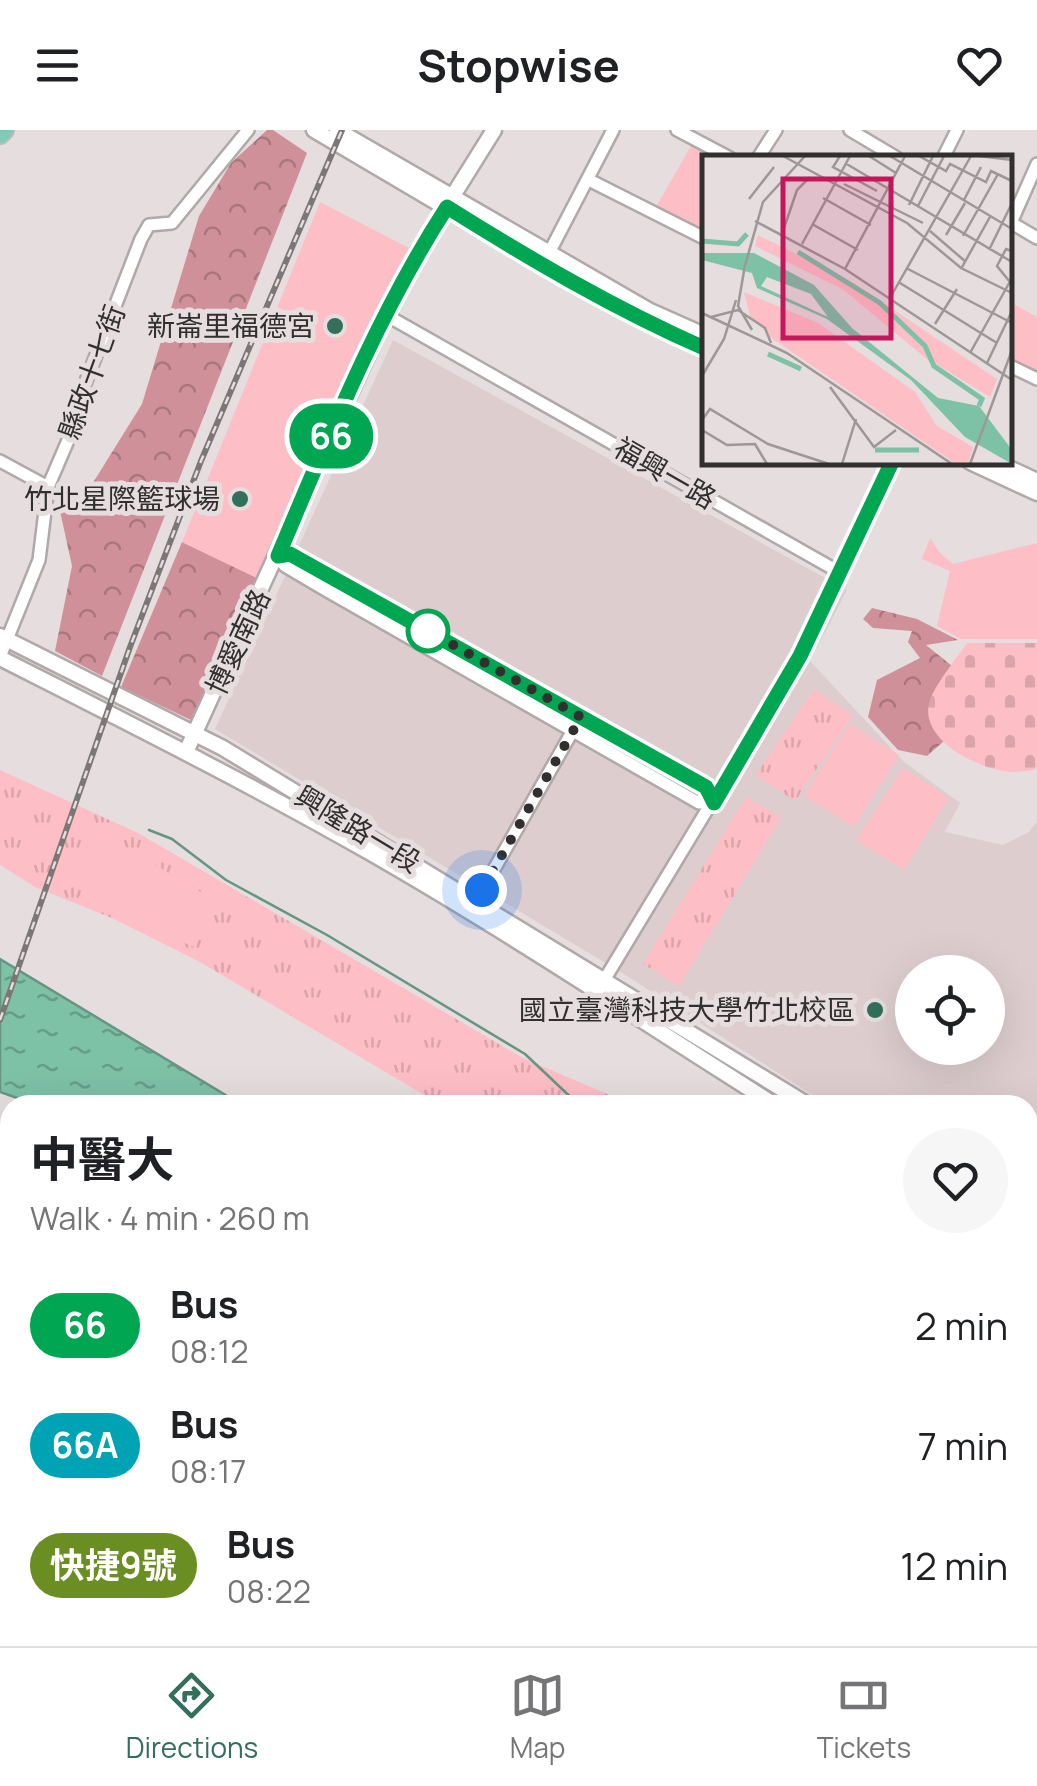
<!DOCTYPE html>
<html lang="en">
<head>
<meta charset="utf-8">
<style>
  :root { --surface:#fff; --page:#f6f6f6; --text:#202124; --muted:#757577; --line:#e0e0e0; --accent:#336f5b }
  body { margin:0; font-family:Manrope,"Noto Sans TC",sans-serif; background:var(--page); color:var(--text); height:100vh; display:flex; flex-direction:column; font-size:38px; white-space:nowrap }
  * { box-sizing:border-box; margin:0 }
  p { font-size:32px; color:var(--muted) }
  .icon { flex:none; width:55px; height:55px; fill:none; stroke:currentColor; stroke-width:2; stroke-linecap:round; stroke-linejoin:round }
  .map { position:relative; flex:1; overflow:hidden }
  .details { position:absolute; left:0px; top:965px; width:1038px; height:552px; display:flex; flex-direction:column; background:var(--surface); border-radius:30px 30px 0 0; box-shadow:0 10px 40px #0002 }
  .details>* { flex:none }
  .badge { padding:0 20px; border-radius:32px; font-size:35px; line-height:65px }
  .tools { position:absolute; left:895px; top:825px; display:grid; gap:20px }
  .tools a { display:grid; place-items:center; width:110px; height:110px; border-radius:50%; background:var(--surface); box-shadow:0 10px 40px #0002; font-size:50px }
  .you { position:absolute; width:50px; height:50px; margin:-25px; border:8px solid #fff; border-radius:50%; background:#1a73e8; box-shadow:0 0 0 15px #1a73e833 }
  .map>.badge { position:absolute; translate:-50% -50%; box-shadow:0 0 0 5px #fff }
  .round { display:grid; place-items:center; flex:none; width:105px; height:105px; border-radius:52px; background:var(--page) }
  .overview { display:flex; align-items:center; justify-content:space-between; height:170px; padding:0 30px }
  h1 { font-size:48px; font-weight:700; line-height:75px }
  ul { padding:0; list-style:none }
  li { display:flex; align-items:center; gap:30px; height:120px; padding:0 30px }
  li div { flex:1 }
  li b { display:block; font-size:38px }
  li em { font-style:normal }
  li .badge { min-width:110px; font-weight:700; text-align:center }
  header { display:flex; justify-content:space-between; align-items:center; height:130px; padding:0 30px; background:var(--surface); font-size:45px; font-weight:700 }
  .tab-bar { display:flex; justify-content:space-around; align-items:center; height:140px; border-top:2px solid var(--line); background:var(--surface); font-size:28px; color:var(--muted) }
  .tab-bar a { display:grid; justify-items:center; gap:5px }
  .tab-bar .selected { color:var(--accent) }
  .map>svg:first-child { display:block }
  .built { fill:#ddcdce; fill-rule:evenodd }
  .grass { fill:url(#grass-tufts) }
  .forest { fill:url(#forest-crowns) }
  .cemetery { fill:url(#cemetery-stones) }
  .park { fill:#febec6 }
  .water { fill:url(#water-ripples); stroke:#669583; stroke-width:2.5 }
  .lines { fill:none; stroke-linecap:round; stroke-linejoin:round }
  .stream { stroke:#669583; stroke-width:2.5 }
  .minor-casing { stroke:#b0a8a9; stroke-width:16 }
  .tertiary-casing { stroke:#b0a8a9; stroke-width:19 }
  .primary-casing { stroke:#bdbcbc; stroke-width:22 }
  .minor { stroke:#fff; stroke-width:11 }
  .tertiary { stroke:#fff; stroke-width:14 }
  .primary { stroke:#7fccb6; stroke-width:18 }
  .rail-casing { stroke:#7c7777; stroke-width:6 }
  .rail { stroke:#e5ddde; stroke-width:2.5; stroke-dasharray:8; stroke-linecap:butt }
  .line-casing { stroke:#fff; stroke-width:22 }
  .line { stroke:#00a651; stroke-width:15 }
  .walk { stroke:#322f2f; stroke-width:10; stroke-dasharray:0 18 }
  .poi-dot { fill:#336f5b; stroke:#e5ddde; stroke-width:4 }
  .stop-dot { fill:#fff; stroke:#00a651; stroke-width:5 }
  .labels { text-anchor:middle; stroke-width:10; stroke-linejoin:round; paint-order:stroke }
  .poi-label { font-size:28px; fill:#322f2f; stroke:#e5ddde; text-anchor:end }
  .street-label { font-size:28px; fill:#322f2f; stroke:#e5ddde }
  .inset-river { fill:none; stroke:#7dc1a7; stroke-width:5 }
  .inset-road { fill:none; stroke:#9d9798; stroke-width:2.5 }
  .view { fill:#c2185b; fill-opacity:0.15; stroke:#c2185b; stroke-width:5 }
  .inset-edge { fill:none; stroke:#322f2f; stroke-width:5 }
</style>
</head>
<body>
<header><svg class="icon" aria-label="menu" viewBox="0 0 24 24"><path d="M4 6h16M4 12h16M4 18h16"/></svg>Stopwise<svg class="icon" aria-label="heart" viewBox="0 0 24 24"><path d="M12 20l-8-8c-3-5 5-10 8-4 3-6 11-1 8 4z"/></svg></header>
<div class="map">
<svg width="1037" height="1516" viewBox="0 0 1037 1516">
  <defs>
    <pattern id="grass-tufts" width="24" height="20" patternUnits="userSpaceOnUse" patternTransform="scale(2.5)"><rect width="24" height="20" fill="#febec6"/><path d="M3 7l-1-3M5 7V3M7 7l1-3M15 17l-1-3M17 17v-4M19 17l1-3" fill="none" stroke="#daa4aa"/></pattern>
    <pattern id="forest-crowns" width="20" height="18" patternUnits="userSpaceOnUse" patternTransform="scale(2.5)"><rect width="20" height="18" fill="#d09099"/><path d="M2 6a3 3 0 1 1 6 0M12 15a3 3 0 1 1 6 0" fill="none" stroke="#a9767d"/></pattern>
    <pattern id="cemetery-stones" width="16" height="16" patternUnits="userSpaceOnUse" patternTransform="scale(2.5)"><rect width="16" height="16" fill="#febec6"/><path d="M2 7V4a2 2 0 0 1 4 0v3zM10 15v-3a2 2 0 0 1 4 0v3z" fill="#daa4aa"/></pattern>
    <pattern id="water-ripples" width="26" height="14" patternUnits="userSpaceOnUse" patternTransform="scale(2.5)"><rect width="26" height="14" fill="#7dc1a7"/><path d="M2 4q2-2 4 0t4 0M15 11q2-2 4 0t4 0" fill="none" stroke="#679d88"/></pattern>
  </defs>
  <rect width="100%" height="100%" fill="#e5ddde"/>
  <!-- built -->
  <path class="built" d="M393,210L847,460L810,531L904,632L960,673L945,702L1003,715L1029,702L1037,692V1086L1030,1096L1028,975H828L624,844L215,599ZM912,842H988V918H912Z"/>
  <!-- grass -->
  <g class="grass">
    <polygon points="814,559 853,585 795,671 756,645"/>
    <polygon points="0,640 138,703 523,928 633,975 441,975 200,832 114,789 35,757 0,735"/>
    <polygon points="746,667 781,688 679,856 643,834"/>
    <polygon points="1028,1215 1037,1221 1037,1432 1028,1424"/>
  </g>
  <!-- forest -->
  <g class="forest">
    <polygon points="267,0 273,0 307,23 102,546 55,521 72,436 60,381 91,356 142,274 199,86 231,33"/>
    <polygon points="182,412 259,449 191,590 121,557"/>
    <path d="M872,478L917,489L958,510L926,515L952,536C934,565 917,580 944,611L927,626L898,620L868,587L877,550L920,528L908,512L912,501L873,498L863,489Z"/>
  </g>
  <!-- cemetery -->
  <path class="cemetery" d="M967,513H1037V637L1034,640C1027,641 1018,642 1011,642C980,640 920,611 929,573C933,557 957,528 967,513Z"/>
  <!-- park -->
  <g class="park">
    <polygon points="695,9 730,27 704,28 704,108 652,84"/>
    <polygon points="320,72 409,118 259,449 182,412"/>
    <polygon points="1010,172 1037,187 1037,249 1010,236"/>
    <polygon points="930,408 940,423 953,434 1037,413 1037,509 961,509 937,496 950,441 922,429"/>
    <polygon points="850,594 899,625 854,697 804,666"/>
    <polygon points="903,638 949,668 904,740 856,710"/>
    <polygon points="99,701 214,770 193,817 72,756"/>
    <polygon points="0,1213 10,1219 10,1508 548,1508 561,1516 0,1516"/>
  </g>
  <!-- water -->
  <polygon class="water" points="0,829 242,975 37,975 0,962"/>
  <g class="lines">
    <!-- stream -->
    <g class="stream">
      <polyline points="149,700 172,709 226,750 327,805 525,924 579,975"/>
      <polyline points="1028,1323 1037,1330"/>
    </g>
    <!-- minor casing -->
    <g class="minor-casing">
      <g id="minor">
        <polyline points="677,0 730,28"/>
        <polyline points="850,0 897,28"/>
        <polyline points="758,28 776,0"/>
        <polyline points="943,28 957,0"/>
        <polyline points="589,50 704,108"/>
        <polyline points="1010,92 1037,108"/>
        <polyline points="1010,95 1037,34"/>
        <polyline points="549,123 613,0"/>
        <polyline points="386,185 839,442"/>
        <polyline points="1010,236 1037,249"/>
        <polyline points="0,331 48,357"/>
        <polyline points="278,427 291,424 707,657 714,673"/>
        <polyline points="278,427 285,436 324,459 699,673 714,673"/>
        <polyline points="0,527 39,430 48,357 69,308 83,259 141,109 149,95 172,93 248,0"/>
        <polyline points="476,771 576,595"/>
        <polyline points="600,857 800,526 892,332"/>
      </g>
    </g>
    <!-- tertiary casing -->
    <g class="tertiary-casing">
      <g id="tertiary">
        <polyline points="314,0 543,135 659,198 704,218"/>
        <polyline points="337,0 650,181 704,205"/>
        <polyline points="970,332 1037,363"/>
        <polyline points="996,332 1037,351"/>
        <polyline points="0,506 223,618 808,975"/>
        <path d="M0,528C124,591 248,653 369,722C507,801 640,890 775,975"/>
        <polyline points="186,622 386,185 419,120 494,0"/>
        <polyline points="1028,1120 1037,1107"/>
        <polyline points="1028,1136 1037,1143"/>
      </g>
    </g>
    <!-- primary casing -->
    <g class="primary-casing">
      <polyline id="primary" points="0,4 4,0"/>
    </g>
    <!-- minor -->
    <use href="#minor" class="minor"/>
    <!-- tertiary -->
    <use href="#tertiary" class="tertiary"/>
    <!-- primary -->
    <use href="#primary" class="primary"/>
    <!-- rail casing -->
    <g class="rail-casing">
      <polyline id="rail" points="0,890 130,517 201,331 342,0"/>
    </g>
    <!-- rail -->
    <use href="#rail" class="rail"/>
  </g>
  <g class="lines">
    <!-- line casing -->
    <g class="line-casing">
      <path id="line" d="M704,218C615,179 530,129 447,77C377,185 328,308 278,426L290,424L706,657L714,673L800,526L892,332"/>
    </g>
    <!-- line -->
    <use href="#line" class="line"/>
    <!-- walk -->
    <polyline class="walk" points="428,501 425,499 581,587 482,760"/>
  </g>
  <!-- markers -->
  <g class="poi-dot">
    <circle cx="335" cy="196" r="10"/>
    <circle cx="240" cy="369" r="10"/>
    <circle cx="875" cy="880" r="10"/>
  </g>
  <circle class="stop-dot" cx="428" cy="501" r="20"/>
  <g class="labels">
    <!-- poi labels -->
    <g class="poi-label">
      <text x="315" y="206">新崙里福德宮</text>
      <text x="220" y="379">竹北星際籃球場</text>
      <text x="855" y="890">國立臺灣科技大學竹北校區</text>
    </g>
    <!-- street labels -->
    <g class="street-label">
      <text transform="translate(92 242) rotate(-70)" y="10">縣政十七街</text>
      <text transform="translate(665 343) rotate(30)" y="10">福興一路</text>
      <text transform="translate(238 512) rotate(-65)" y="10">博愛南路</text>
      <text transform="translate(358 699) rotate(31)" y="10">興隆路一段</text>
    </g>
  </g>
  <!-- overview -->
  <g transform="translate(702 25)">
    <rect width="310" height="310" fill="#e5ddde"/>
    <path d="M56,80L150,127L295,224L288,242L234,209L221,188L227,206L142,135L53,91Z" fill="#febec6"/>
    <path d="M42,137L116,168L213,237L235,271L271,292L266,309H254L71,184L48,161Z" fill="#febec6"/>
    <path d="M0,98H52L112,130L150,173L236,243L277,251L310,295V309L263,282L209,225L125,164L55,133L50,118L0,105ZM65,122L109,139L126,162L59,131Z" fill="#7dc1a7" fill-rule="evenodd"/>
    <path class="inset-river" d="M0,86L36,89L45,79M96,97L178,148L223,191L232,211L280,244L277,251M27,104L68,115M66,199L99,214M173,295H217"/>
    <path class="inset-road" d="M81,1L205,68L259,113L310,138M138,1L131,12L175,36M167,1L194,18M188,1L310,74M217,1L244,16L248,9L284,27L289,16L310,26M277,1L310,5M143,8L310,107M142,29L221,68M121,43L169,70M47,44L72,12M262,45L279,12M207,50L231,1M216,51L242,1M53,66L143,114L310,225M110,69L156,95M228,76L264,107M80,79L95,35L108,22M244,80L263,48M261,81L296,19M100,89L148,1M287,95L310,48M43,110L36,151L50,175M42,114L61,47L103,1M143,114L203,1M206,114L310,168M259,114L289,60M308,127L295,111L304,94L310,96M198,128L295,188M188,143L269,1M0,158L85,198L250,309M9,162L36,155L63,173L69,188M233,169L255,134M268,198L310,123M285,208L310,156M0,221L22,184L34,145M128,232L172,292L194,275M0,265L8,254L66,289L127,309M0,275L25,290L53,289L65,309M140,309L154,264M268,309L310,195"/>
    <path class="view" d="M81,24H189V183H81Z"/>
    <rect width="310" height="310" class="inset-edge"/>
  </g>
</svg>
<div class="tools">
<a><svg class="icon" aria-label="locate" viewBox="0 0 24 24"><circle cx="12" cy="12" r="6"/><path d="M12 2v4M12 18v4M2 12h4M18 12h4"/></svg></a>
</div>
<div class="you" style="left:482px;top:760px"></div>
<b class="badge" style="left:331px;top:306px;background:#00a651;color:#fff">66</b>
<section class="details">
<div class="overview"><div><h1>中醫大</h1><p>Walk · 4 min · 260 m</p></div><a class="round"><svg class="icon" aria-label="heart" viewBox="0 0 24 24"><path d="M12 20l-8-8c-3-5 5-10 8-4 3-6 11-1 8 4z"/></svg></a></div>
<ul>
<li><span class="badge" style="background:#00a651;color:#fff">66</span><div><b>Bus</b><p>08:12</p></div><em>2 min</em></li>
<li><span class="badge" style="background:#00a3b4;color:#fff">66A</span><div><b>Bus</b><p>08:17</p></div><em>7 min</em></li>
<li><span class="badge" style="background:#6b8e23;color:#fff">快捷9號</span><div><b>Bus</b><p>08:22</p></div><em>12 min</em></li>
</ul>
</section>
</div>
<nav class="tab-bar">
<a class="selected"><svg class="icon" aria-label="directions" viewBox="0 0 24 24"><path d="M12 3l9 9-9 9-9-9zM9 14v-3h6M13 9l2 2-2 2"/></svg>Directions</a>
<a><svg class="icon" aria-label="map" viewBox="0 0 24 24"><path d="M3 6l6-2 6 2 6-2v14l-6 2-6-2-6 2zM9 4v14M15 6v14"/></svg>Map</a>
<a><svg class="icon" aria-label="tickets" viewBox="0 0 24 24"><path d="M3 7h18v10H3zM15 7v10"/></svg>Tickets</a>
</nav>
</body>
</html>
